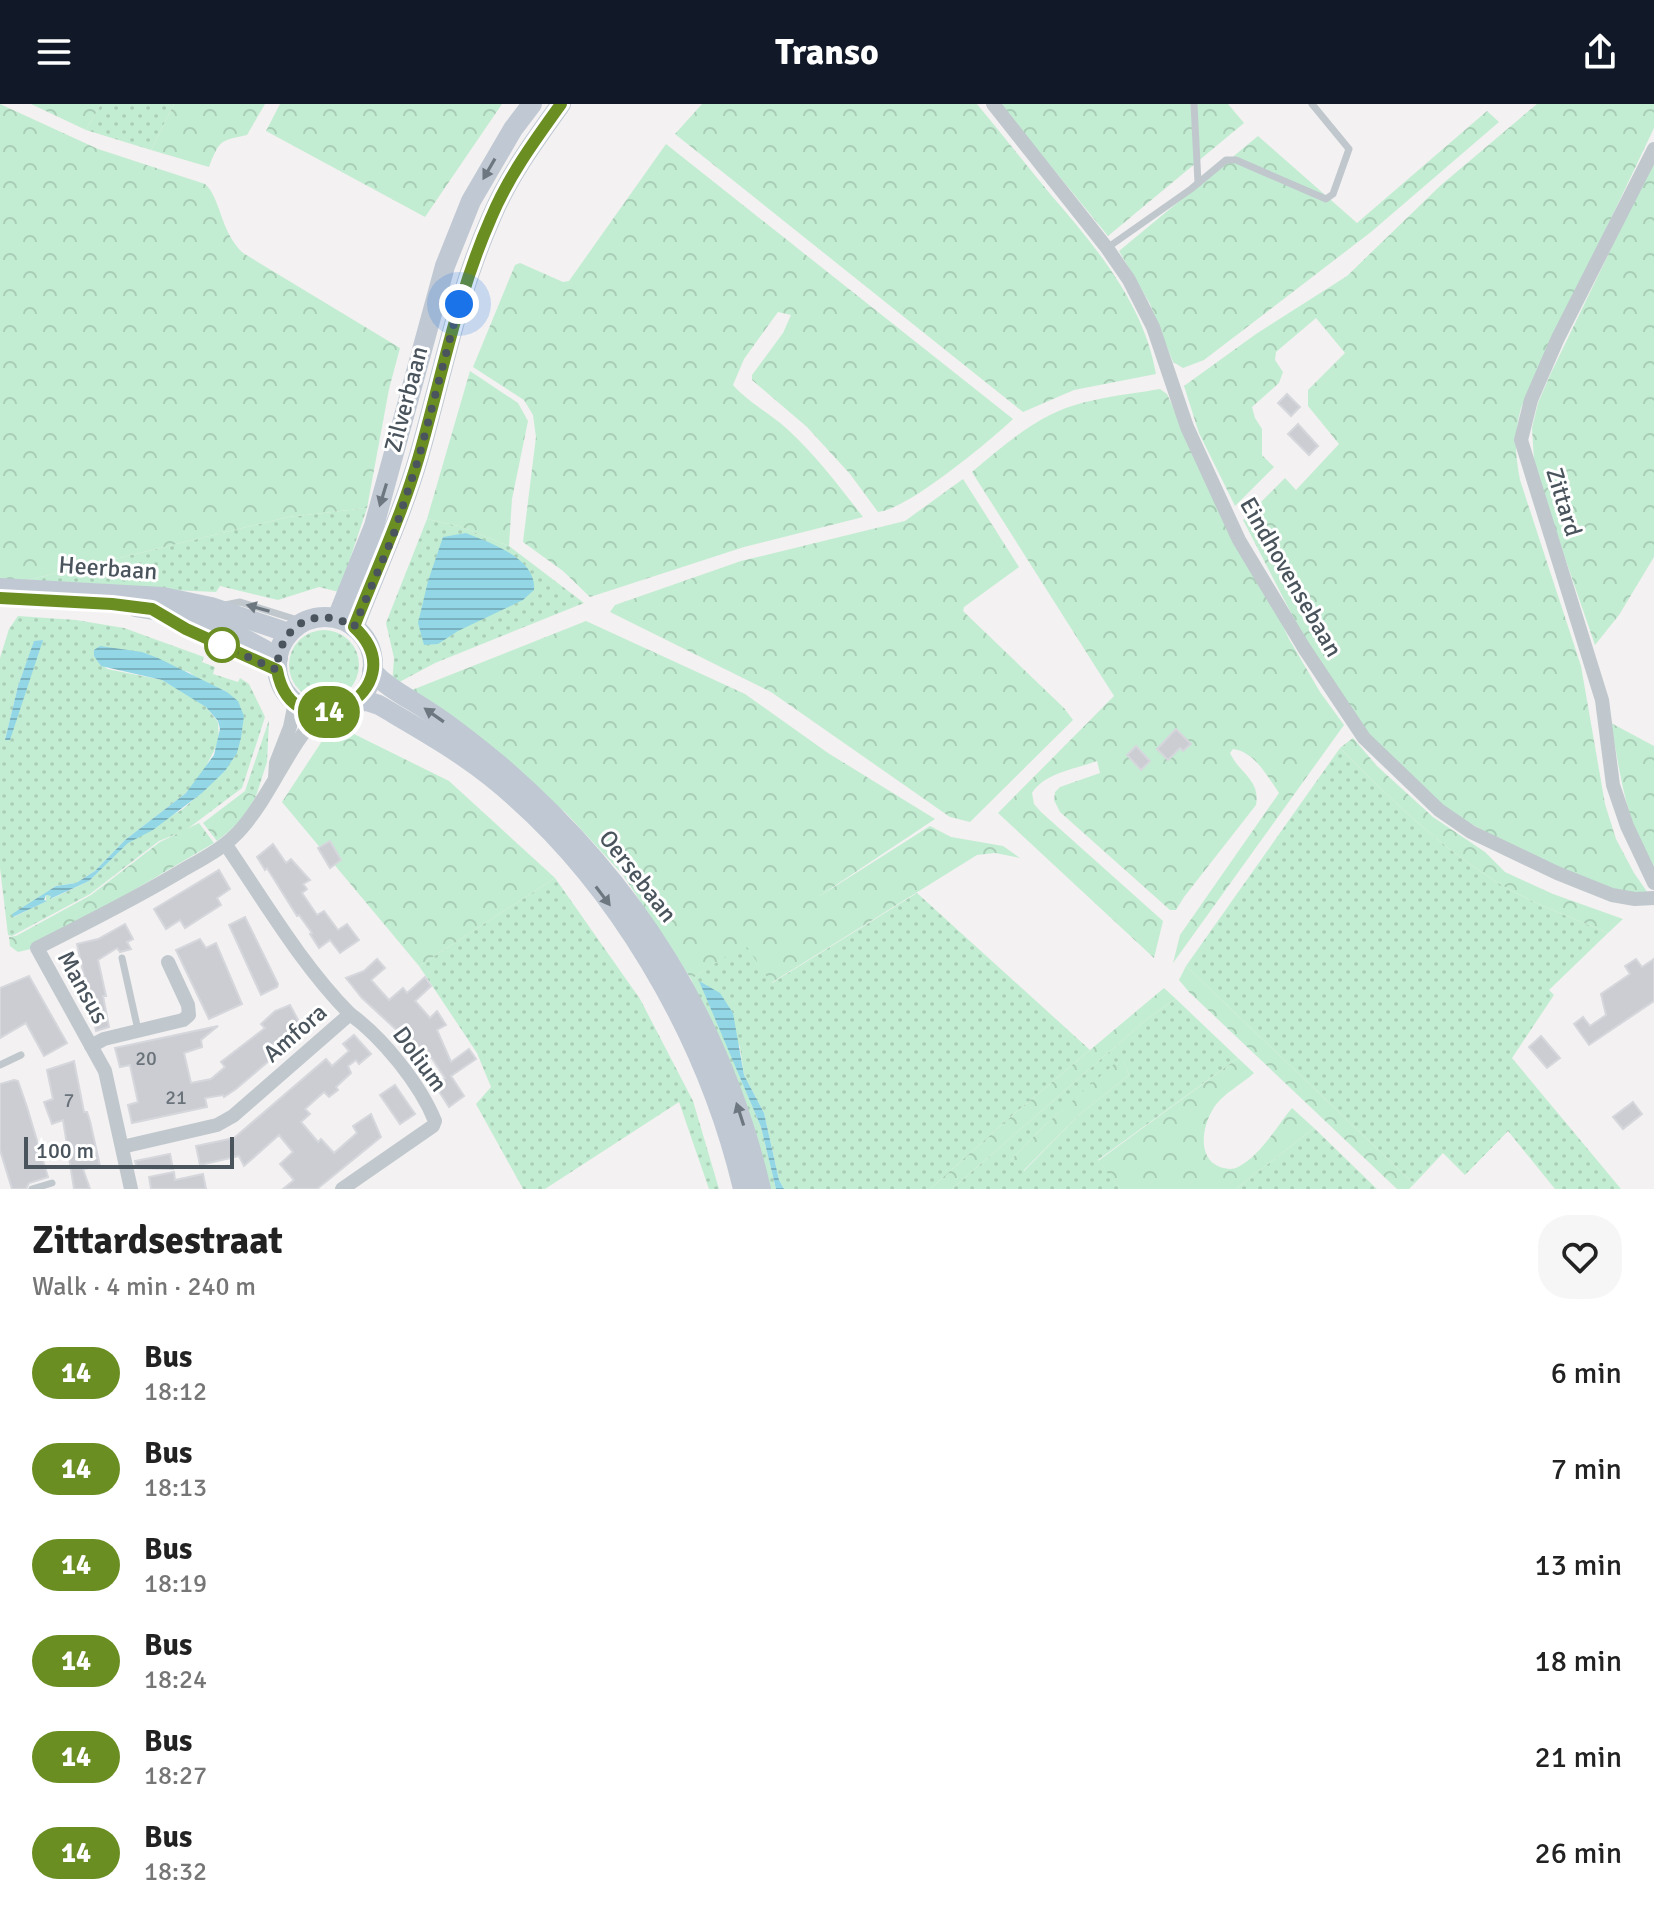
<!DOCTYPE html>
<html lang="en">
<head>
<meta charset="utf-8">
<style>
  :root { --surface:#fff; --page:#f6f6f6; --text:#222; --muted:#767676; --accent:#111827 }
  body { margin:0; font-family:Signika,sans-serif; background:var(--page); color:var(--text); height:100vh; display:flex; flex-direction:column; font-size:30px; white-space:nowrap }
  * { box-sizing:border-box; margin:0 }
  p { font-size:26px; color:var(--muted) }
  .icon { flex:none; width:44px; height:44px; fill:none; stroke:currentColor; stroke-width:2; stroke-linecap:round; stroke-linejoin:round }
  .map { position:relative; height:1085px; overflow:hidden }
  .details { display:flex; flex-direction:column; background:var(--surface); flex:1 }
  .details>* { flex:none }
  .badge { padding:0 16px; border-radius:26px; font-size:28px; line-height:52px }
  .scale { position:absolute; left:24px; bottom:20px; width:210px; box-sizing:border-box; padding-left:8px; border:4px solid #4a545d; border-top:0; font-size:22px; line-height:28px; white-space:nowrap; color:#4a545d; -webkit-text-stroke:6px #fff; paint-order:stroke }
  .you { position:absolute; width:40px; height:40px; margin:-20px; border:6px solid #fff; border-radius:50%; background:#1a73e8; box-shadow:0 0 0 12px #1a73e833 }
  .map>.badge { position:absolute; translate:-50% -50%; box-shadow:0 0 0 4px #fff }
  .round { display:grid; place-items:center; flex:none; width:84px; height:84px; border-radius:32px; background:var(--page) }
  .summary { display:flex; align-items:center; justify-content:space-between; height:136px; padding:0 32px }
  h1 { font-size:38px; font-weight:700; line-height:60px }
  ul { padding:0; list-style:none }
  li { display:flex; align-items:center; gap:24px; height:96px; padding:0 32px }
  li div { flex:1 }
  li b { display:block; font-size:30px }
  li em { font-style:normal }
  li .badge { min-width:88px; font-weight:700; text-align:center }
  header { display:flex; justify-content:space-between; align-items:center; height:104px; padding:0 32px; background:var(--accent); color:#fff; font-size:36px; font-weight:700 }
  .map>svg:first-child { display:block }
  .grass { fill:url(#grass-dots); fill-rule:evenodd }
  .forest { fill:url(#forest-crowns) }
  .water { fill:url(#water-rules) }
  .building { fill:#cbcdd3; stroke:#d5d7dc; stroke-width:2 }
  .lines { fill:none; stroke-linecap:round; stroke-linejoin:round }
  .lane { stroke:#c0c8ce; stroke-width:7 }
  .street { stroke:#c0c8ce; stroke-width:14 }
  .secondary { stroke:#c0c9d3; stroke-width:20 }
  .oneway { fill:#6d7780 }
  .oneway2 { fill:#6d777f }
  .line-casing { stroke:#fff; stroke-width:18 }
  .line { stroke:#6b8e23; stroke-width:12 }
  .walk { stroke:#4a545d; stroke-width:8; stroke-dasharray:0 14.4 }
  .stop-dot { fill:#fff; stroke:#6b8e23; stroke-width:4 }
  .labels { text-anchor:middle; stroke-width:6; stroke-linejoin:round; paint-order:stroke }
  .number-label { font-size:20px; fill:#6a727a }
  .street-label { font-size:24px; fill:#4a545d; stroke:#fff }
</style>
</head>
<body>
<header><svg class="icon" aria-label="menu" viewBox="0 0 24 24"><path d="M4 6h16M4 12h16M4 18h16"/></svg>Transo<svg class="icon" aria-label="share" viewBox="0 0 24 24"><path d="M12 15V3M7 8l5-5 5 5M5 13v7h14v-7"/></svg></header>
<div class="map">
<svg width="1654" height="1085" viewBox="0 0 1654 1085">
  <defs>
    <pattern id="grass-dots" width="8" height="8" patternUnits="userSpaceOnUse" patternTransform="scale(2)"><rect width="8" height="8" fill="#c3edd2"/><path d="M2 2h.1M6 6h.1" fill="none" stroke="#a9cdb7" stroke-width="1.8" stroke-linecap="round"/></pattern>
    <pattern id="forest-crowns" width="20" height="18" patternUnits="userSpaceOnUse" patternTransform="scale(2)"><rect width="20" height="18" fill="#c3edd2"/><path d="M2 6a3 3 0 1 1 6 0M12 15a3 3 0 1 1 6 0" fill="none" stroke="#a9cdb7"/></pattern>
    <pattern id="water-rules" width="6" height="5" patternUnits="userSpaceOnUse" patternTransform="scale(2)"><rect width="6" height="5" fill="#93d7e7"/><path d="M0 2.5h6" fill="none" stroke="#7ab1be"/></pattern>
  </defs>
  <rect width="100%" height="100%" fill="#f3f1f1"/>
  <!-- grass -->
  <g class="grass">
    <polygon points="101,0 174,0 151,46 86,26"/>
    <polygon points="367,404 339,488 319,483 278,496 220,482 216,488 16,479 288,413"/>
    <polygon points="427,415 459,422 509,442 584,499 435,559 392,582 394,554 386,519"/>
    <path d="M18,512L76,516L124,524L204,553L202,558L215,563L213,570L238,578L240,574L249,580L265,613L242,684L186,726L159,737L90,790L12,832L8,831L0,764V554L9,525ZM42,536L5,636L18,582L34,538ZM94,546L189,568L198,575L227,588L241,604L242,623L225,667L183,705L128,738L89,777L51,795V792L46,791V797L14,813L13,810L56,782L76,779L95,767L125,736L186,689L201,672L219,637L218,618L206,603L190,592L162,576L107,565L94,552Z"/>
    <circle cx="324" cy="561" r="35"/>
    <polygon points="269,616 267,658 256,692 245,687"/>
    <path d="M1340,644C1387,692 1438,741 1495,777C1530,799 1570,813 1608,829L1549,886L1554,891L1512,954L1621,1085H1555L1508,1027L1465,1071L1443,1049L1414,1080L1186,862Z"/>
    <polygon points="555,774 640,895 693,997 719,1085 709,1085 679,998 545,1085 523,1085 476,1000 491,983 477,949 419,862"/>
    <polygon points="917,789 1090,946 1015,1009 930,1085 784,1085 779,1076 764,1009 744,971 740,943 700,878 761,1023 776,1085 769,1085 738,982 691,875 745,839 772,879"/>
    <path d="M1176,895L1238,954L1098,1056L1120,1085H952L1148,914ZM1122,954L1129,971L1080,1010L1024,1067L1011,1056L1044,1022Z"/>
    <polygon points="1314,1024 1377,1085 1236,1085"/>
  </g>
  <!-- forest -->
  <g class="forest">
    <path d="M0,0L98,45L205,80C221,94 220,128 243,149L400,244L389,285L367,404L288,413L16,479L0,478Z"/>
    <polygon points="31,0 101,0 86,26"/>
    <path d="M174,0H265L247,31C220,37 220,35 209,63L151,46Z"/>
    <polygon points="280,0 502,0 425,113 266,27"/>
    <path d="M702,0H977C1002,30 1026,61 1051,91C1096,143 1144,200 1156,270L1074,286L1023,308L675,30Z"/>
    <polygon points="1000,0 1228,0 1244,19 1108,132"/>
    <path d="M1537,0H1654V24L1521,304C1514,330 1515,350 1520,376L1581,562L1605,700L1616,735L1634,769L1650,792L1634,793L1558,767L1453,710L1367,632L1318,561L1243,416L1285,374L1296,386L1339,340L1308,302V286L1345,249L1316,214L1276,248L1275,256L1283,268L1279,279L1252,303L1255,314L1262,325V351L1274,363L1235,402L1199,329L1184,282L1256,230L1347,172L1440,82Z"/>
    <polygon points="1487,7 1499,18 1371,128 1204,256 1183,264 1173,258 1150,200 1119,147 1258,32 1357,119"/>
    <path d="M666,40L1013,315C990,337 907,406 878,408L850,370L807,323L752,276V271L783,229L791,211L778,208L744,255L733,281C748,298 769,309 786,324C815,350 839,382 863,413L744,443L590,493L563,467L523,438L536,333L533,311L524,296L473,263L515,161L520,159L563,178L569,177Z"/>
    <polygon points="1654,56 1654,453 1619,511 1595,541 1554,422 1534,356 1532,324 1538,299 1551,269"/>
    <polygon points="470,267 518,299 528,317 512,395 509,442 459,422 427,415"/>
    <path d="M1160,285L1167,290L1205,374L1251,453L1289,535L1320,588L1344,621L1173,859L1180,831L1279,689C1267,672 1255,648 1233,645L1230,649C1239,669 1261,676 1256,701L1184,793L1176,806H1170L1060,708L1054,696L1055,688L1060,683L1100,669L1097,657C1076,665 1044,669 1032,689L1034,700L1041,708L1163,817L1154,854L998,709L1114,592L972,368C997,347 1023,324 1052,310C1085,294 1125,291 1160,285Z"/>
    <polygon points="963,375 1019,463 964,503 963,507 1064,604 1073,616 970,718 950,713 771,588 610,508 615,501 741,457 905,417"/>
    <polygon points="586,517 745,590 828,649 935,715 815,795 930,722 951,733 1003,742 1020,754 995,749 977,751 771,879 745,840 691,875 623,771 566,709 412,586"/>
    <path d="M1611,619L1654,642V763C1626,720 1620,669 1611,619Z"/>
    <polygon points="354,630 449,677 555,774 419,862 282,698 322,637"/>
    <path d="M1353,634L1377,662L1433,713L1485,748L1505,768L1553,790L1623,815L1608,829C1570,813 1530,799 1495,777C1438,741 1387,692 1340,644Z"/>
    <path d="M245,687L256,692C247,711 234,724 217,737L203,719Z"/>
    <polygon points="199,719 214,739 35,844 18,848 10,842 9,833 16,832 91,791 160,738"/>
    <polygon points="1186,862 1414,1080 1409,1085 1397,1085 1189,888 1179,876"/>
    <polygon points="1164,884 1176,895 1148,914 952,1085 930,1085 1015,1009"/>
    <polygon points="1122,953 1129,971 1080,1010 1023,1067 1011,1056 1044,1022"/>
    <path d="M1238,954L1254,969C1242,980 1221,991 1213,1005C1202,1023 1197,1054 1220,1063C1226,1065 1233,1066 1238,1063C1260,1052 1277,1022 1292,1004L1314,1024L1236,1085H1120L1098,1057Z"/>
  </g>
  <!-- water -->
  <g class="water">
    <path d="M466,429C490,439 537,454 534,486L523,496L458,527L438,540L424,541L418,519L428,477L443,433Z"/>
    <polygon points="43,536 10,636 5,636 18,582 34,537"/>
    <polygon points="100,542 142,548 158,554 227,588 238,597 244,612 241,634 237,649 225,667 202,689 153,726 128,739 89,777 50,795 51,792 46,791 44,796 47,797 13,813 12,810 56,782 76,779 95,767 125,736 186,689 214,651 220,625 218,617 206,603 162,576 101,562 94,552 94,546"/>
    <polygon points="699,877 720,889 733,909 744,971 764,1009 779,1076 784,1085 776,1085 761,1023"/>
  </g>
  <!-- building -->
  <g class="building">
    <polygon points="1287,290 1300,303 1291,312 1278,299"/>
    <polygon points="1298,320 1318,342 1309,351 1288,330"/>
    <polygon points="1176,625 1191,640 1183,647 1180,644 1168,656 1157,645"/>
    <polygon points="1136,642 1150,657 1141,666 1127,651"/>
    <polygon points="330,737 341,756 330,764 318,744"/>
    <polygon points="273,740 286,759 291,755 310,776 303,780 307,785 302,789 317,811 324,807 338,826 347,820 359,836 340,849 330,836 319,844 310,830 312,829 299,811 297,812 267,764 265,766 257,753"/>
    <polygon points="219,766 230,785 217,794 221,801 185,824 180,816 166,825 154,805"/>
    <polygon points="245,813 278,880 277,883 261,891 229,821"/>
    <polygon points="125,820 133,835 127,838 131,845 120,848 117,844 98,856 106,892 103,892 109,923 96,927 77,840 98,835"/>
    <polygon points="200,835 206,844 216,839 242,900 209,915 176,846"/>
    <polygon points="377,855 385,864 371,876 389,896 403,884 407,889 425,873 431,882 415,897 430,914 437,907 446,921 437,926 451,958 469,945 476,955 451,972 464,992 449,1003 435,981 445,974 431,953 421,960 411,947 416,944 362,894 346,874 364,867"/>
    <polygon points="1636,855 1642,863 1654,855 1654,897 1589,941 1574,920 1583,913 1590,922 1606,911 1601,890 1630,870 1625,862"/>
    <polygon points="29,872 67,939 44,952 26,919 0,934 0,884"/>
    <polygon points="290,901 304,927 236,985 224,993 223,991 205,994 207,1003 132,1019 128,1001 138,998 130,961 120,963 115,944 218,922 201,936 202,943 184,949 191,979 211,975 225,963 221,958 265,924 261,920 275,907"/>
    <polygon points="354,931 371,950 359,960 356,956 348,962 351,969 336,983 338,986 329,993 324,988 305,1005 310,1010 301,1018 318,1038 321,1035 334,1049 357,1029 353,1022 371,1010 381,1033 317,1085 283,1085 294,1076 280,1060 293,1048 279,1031 244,1062 239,1052 200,1061 196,1042 234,1034 326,955 332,962 349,947 343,940"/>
    <polygon points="1541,932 1560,954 1547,964 1529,943"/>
    <polygon points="74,957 84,1008 87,1008 90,1017 100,1062 83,1065 90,1085 74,1085 63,1016 52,1020 44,998 53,995 47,966"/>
    <polygon points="14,976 18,977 27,1003 48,1073 29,1079 26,1085 12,1085 0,1046 0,980"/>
    <polygon points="395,981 415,1010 400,1020 380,991"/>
    <polygon points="1633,998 1642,1010 1623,1025 1613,1013"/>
    <polygon points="170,1050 173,1065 137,1064 135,1057"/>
    <polygon points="174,1068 175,1076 203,1070 206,1085 151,1085 149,1073"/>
  </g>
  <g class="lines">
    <!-- lane -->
    <g class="lane">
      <polyline points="1194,0 1198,79"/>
      <polyline points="1107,144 1191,85 1226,56 1236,56 1326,95 1333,90 1349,45 1312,0"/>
      <polyline points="225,501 240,498 304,518"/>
      <polyline points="175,519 277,566"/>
      <polyline points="122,854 138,926"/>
      <polyline points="0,961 21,951"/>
      <polyline points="32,1085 52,1079"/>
    </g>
    <!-- street -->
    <g class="street">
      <polyline points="993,0 1107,144 1129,176 1153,223 1187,323 1239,436 1304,544 1364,634 1439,706 1471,728 1557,769 1612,791 1635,795 1654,794"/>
      <polyline points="1654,45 1558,234 1531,296 1521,336 1602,596 1613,681 1627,722 1654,779"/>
      <polyline points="275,673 276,659 290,623 295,598"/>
      <polyline points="91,942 104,935 183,916 189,911 188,901 168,858"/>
      <path d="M122,1043L217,1021L233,1012L350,910C301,860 265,798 226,741"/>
      <path d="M131,1085L105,967L37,844C86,819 135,795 183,766C204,754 226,743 242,724C273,688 288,642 321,608"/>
      <path d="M342,1085L433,1022L435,1017C420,980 382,933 350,910"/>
    </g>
    <!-- secondary -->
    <g class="secondary">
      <polyline points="0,484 163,493 211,503 289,529"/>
      <path d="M136,503C185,510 236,526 278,554"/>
      <circle cx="325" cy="561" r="48"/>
      <polyline points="337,514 374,422 445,162 471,97 513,25 532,0"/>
      <path d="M354,523C376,466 402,411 419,352C442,272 457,191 491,114C508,73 535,36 561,0"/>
      <path d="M372,567C388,585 411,595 431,609C456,625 480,645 503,664C634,778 721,915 761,1085"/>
      <path d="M355,598L367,597L379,601C418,624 456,645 491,673C615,772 707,932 743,1085"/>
    </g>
  </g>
  <!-- one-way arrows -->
  <defs><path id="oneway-solid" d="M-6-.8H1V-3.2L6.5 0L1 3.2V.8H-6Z" transform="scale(2)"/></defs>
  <g class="oneway">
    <use href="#oneway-solid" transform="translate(489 65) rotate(120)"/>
    <use href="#oneway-solid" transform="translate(383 391) rotate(107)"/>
    <use href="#oneway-solid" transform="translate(434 611) rotate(-145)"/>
    <use href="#oneway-solid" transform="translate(603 792) rotate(53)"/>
    <use href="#oneway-solid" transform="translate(740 1010) rotate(-108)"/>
  </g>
  <use class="oneway2" href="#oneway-solid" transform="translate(258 504) rotate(-164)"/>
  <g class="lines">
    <!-- line casing -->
    <g class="line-casing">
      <path id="line" d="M0,494L112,500L152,505L186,525L277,566C293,655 421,585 354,523C376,466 402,411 419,352C442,272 457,191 491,114C508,73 535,36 561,0"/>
    </g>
    <!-- line -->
    <use href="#line" class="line"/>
    <!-- walk -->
    <path class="walk" d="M222,541L277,566C278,522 316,499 354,523L393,432L419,353L459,200"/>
  </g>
  <!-- markers -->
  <circle class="stop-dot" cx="222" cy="541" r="16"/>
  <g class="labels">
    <!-- number labels -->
    <g class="number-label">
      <text x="146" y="961">20</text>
      <text x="176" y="1000">21</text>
      <text x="69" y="1003">7</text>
    </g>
    <!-- street labels -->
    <g class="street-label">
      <text transform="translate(406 295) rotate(-75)" y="8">Zilverbaan</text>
      <text transform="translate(1564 398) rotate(73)" y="8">Zittard</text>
      <text transform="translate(108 464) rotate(4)" y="8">Heerbaan</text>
      <text transform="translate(1291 473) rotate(60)" y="8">Eindhovensebaan</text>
      <text transform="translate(638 772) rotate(52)" y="8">Oersebaan</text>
      <text transform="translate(83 883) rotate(61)" y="8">Mansus</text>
      <text transform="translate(295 929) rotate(-41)" y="8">Amfora</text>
      <text transform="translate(420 955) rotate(54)" y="8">Dolium</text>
    </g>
  </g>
</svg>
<div class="scale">100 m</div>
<div class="you" style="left:459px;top:200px"></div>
<b class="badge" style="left:329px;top:608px;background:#6b8e23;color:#fff">14</b>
</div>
<section class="details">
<div class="summary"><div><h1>Zittardsestraat</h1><p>Walk · 4 min · 240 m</p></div><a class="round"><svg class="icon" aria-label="heart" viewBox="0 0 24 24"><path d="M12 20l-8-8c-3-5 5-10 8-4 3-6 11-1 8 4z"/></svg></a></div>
<ul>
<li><span class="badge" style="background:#6b8e23;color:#fff">14</span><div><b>Bus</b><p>18:12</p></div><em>6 min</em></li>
<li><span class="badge" style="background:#6b8e23;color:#fff">14</span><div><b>Bus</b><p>18:13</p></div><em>7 min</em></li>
<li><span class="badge" style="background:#6b8e23;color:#fff">14</span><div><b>Bus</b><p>18:19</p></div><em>13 min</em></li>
<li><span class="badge" style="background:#6b8e23;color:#fff">14</span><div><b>Bus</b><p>18:24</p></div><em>18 min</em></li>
<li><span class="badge" style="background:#6b8e23;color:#fff">14</span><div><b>Bus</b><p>18:27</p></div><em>21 min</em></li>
<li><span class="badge" style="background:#6b8e23;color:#fff">14</span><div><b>Bus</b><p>18:32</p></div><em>26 min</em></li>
</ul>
</section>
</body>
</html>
